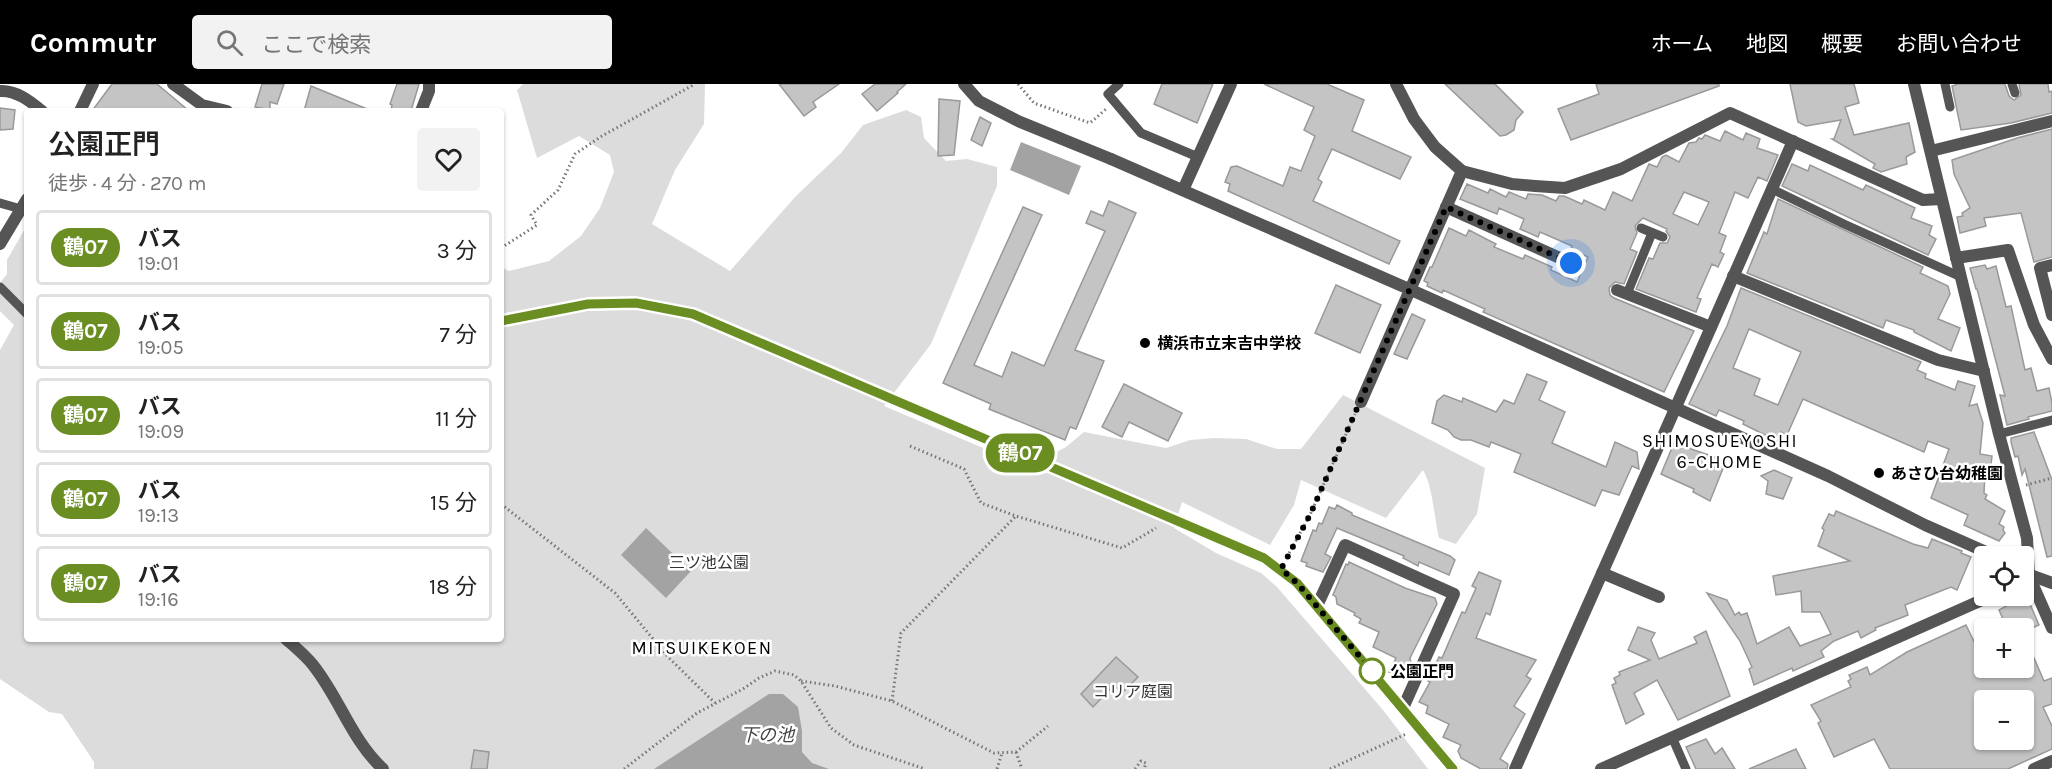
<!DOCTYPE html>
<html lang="ja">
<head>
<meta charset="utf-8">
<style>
  :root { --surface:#fff; --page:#f2f2f2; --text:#222; --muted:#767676; --line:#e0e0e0; --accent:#000 }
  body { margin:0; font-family:Karla,"Noto Sans JP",sans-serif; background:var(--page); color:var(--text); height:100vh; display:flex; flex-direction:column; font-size:22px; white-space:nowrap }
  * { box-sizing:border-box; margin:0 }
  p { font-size:20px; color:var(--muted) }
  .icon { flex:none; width:33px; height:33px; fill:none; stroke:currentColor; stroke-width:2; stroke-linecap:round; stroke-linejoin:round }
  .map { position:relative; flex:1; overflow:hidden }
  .drawer { position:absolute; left:24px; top:24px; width:480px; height:534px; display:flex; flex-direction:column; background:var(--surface); border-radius:6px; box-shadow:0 2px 4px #0004 }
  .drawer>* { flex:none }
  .badge { padding:0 12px; border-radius:20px; font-size:21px; line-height:39px }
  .controls { position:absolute; left:1974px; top:462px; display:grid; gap:12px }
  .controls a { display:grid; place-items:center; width:60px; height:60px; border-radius:6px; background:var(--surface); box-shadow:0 2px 4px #0004; font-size:30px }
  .you { position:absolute; width:30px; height:30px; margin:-15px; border:4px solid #fff; border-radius:50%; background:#1a73e8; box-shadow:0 0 0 9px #1a73e833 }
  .map>.badge { position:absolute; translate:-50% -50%; box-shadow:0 0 0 3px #fff }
  .round { display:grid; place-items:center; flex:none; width:63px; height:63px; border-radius:6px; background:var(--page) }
  .summary { display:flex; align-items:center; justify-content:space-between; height:102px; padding:0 24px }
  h1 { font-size:28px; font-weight:600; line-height:45px }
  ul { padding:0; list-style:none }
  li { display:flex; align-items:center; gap:18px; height:75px; margin:0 12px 9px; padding:0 12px; border:3px solid var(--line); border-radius:6px }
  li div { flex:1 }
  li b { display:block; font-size:22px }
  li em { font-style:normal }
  li .badge { min-width:66px; font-weight:700; text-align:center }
  header { display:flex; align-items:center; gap:36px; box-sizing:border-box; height:84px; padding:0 30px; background:var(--accent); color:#fff }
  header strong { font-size:28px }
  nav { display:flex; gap:33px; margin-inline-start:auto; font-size:21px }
  .search { width:420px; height:54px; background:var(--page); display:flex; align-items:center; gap:15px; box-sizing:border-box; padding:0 21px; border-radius:6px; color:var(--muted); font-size:22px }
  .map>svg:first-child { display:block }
  .green { fill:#dcdcdc }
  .water { fill:#a3a3a3 }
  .building { fill:#c4c4c4; stroke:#999; stroke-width:1.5; fill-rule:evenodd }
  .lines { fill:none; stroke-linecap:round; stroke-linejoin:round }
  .path { stroke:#777; stroke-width:3; stroke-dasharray:1.5 3; stroke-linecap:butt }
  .service { stroke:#555; stroke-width:9 }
  .pedestrian { stroke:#555; stroke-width:12 }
  .minor { stroke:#555; stroke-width:12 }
  .tertiary { stroke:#555; stroke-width:12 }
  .line-casing { stroke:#fff; stroke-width:14 }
  .line { stroke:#6b8e23; stroke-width:9 }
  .walk { stroke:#000; stroke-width:6; stroke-dasharray:0 10.8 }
  .poi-dot { fill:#000; stroke:#fff; stroke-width:2 }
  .stop-dot { fill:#fff; stroke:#6b8e23; stroke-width:3 }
  .labels { text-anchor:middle; stroke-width:5; stroke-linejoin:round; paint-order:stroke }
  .poi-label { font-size:16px; font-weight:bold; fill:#000; stroke:#fff; text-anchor:start }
  .park-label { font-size:16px; fill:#333; stroke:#fff }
  .stop-label { font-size:16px; font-weight:bold; fill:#000; stroke:#fff; text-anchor:start }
  .neighbourhood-label { font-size:18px; letter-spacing:1.5px; fill:#000; stroke:#fff }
  .water-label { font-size:18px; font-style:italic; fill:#444; stroke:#fff }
</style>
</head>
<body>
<header>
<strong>Commutr</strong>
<div class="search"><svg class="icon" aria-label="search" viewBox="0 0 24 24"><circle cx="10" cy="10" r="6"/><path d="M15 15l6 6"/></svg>ここで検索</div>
<nav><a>ホーム</a><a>地図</a><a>概要</a><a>お問い合わせ</a></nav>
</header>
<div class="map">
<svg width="2052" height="685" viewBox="0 0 2052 685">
  <rect width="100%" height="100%" fill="#fff"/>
  <!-- green -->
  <path class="green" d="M523,0H705L704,40L675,86L652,140L730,187L795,113L841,69L863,41L906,26L921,33L924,54L946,77L967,75L997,83V102L931,260L884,322L1028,383L1066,363L1084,348L1166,364L1190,356L1215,354L1246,355L1277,365H1301L1343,311L1485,384L1477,430L1456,460L1439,454C1434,433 1433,403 1423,386L1386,434L1301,396L1294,421L1270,461L1182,418L1174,444L1216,469L1261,489L1277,503L1383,626L1428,685H94V678L62,630L49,628L0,595V266L14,241L0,227V199L7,190V176L27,141V555H501V183L509,187L549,177L581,152L600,124L614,88L610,71L579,52L537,74L517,6Z"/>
  <!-- water -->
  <g class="water">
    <polygon points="1021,58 1081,82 1069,111 1010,86"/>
    <polygon points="646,444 691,487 666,514 621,471"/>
    <polygon points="769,610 783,610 798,623 802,647 802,668 812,679 829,685 654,685"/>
  </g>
  <!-- building -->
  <g class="building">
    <polygon points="112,0 157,0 189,27 92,27"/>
    <polygon points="262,0 284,0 277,20 270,18 270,26 255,23"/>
    <polygon points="397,0 419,0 411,27 391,27 392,21 390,20"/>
    <polygon points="779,0 839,0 813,18 816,23 804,32"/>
    <polygon points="875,0 906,0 897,8 898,9 877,27 862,10"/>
    <polygon points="1162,0 1213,0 1197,39 1154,20"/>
    <polygon points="1264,0 1327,0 1364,16 1352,47 1411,73 1400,95 1332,65 1318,95 1322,98 1313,117 1400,157 1389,180 1228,107 1230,100 1225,98 1231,83 1237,82 1283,102 1290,83 1301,87 1315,52 1304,46 1314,23"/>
    <polygon points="1445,0 1495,0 1523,28 1516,36 1514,46 1506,51 1500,52"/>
    <polygon points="1596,0 1719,0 1719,2 1571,56 1558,25 1599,10"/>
    <polygon points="1790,0 1854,0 1859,19 1845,23 1854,51 1909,39 1915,68 1906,73 1907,80 1881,88 1873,84 1875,80 1832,55 1834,55 1841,36 1806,42 1798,38"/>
    <polygon points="1958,0 2005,0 2009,12 2014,16 2021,11 2019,0 2048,0 2049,8 2052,7 2052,29 2011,39 1961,46 1952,2"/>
    <polygon points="311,2 372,27 304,27"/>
    <polygon points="939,15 960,17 954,71 938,72"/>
    <polygon points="0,24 15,26 13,45 0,46"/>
    <polygon points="980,33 991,39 982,62 971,56"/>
    <polygon points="2052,45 2052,173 2034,178 2021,129 1984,134 1986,142 1960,149 1957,133 1963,132 1962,129 1970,124 1954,90 1952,76 2017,54"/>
    <path d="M1725,47L1743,56L1746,49L1760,55L1757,64L1778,71L1767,97L1758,93L1748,114L1735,108L1719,149L1726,152L1720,168L1724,170L1718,183L1712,180L1697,214L1701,215L1696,228L1636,205L1649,174L1653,175L1660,159H1667L1670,153L1666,147L1667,145L1643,134L1635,142L1637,149L1630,165L1637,168L1624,200L1615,198L1609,204L1610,211L1614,214L1694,247L1664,308L1483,228L1485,225L1443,206L1442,209L1427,202L1428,199L1424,197L1430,183H1432L1449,144L1466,152L1469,146L1496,160L1494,163L1523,175L1525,171L1552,183L1551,186L1577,198L1588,173L1571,165L1572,162L1540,148L1538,153L1520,145L1524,135L1499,124L1497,130L1460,115L1467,100L1488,109L1490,105L1506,113L1509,108L1526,115L1528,110L1542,111L1556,117L1559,112H1564L1582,120L1584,116L1605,126L1613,108L1632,117L1649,80L1657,83L1662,73L1666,71L1679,78L1689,59L1696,58L1699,54L1702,55L1705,51L1720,57ZM1684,108L1709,118L1698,141L1673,130Z"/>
    <polygon points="1792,80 1808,87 1810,81 1863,106 1866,101 1915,124 1911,134 1932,142 1929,151 1936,155 1928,171 1782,102"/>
    <polygon points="1778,115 1923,183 1920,189 1948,202 1950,210 1938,235 1960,244 1951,267 1914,248 1914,246 1886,236 1883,244 1747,189 1764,148 1767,150"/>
    <polygon points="1109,117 1136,129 1075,266 1104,277 1076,345 1070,343 1065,356 989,325 991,320 943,299 1023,123 1042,131 974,281 1002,293 1012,268 1044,282 1105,147 1086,139 1091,127 1103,132"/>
    <polygon points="1985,181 1987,185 1996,182 2006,223 2011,222 2025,286 2031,284 2037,307 2049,304 2052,319 2052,327 2028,333 2029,335 2007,341 2000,311 2005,312 1977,205 1976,205 1970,184"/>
    <polygon points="1336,201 1381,221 1360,269 1315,249"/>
    <path d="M1741,204L1921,278L1917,286L1926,290L1925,294L1955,306L1958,297L1975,302L1969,322L1977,320L1983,339L1980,370L1992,372L1990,389H1985L1984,409L1987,411L1985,415L2005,427L1999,440L2004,443L2003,446L2005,449L1999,457L1964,441L1968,431L1931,414L1949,365L1928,357L1924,368L1803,315L1787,351L1781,348L1777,357L1743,340L1744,337L1719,326L1716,332L1689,320L1727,242ZM1749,245L1801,268L1778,321L1754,311L1760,295L1733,284Z"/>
    <polygon points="1412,230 1425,236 1407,275 1394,270"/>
    <polygon points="1527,290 1547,298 1539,316 1565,328 1552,359 1606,383 1615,358 1637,368 1639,385 1632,382 1619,411 1602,406 1595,422 1514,388 1521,370 1491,358 1489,363 1471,356 1461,356 1454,353 1448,346 1432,339 1437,317 1444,311 1462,318 1463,314 1496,328 1504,316 1514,320"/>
    <polygon points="1124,300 1182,329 1168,357 1129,338 1122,353 1102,343"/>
    <polygon points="2034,348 2052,396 2052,472 2047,473 2025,385 2022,391 2018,372 2015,373 2011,358 2011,354"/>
    <polygon points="1674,359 1726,377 1710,417 1693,408 1694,405 1661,390"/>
    <polygon points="1774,386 1792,394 1783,415 1766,410 1768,397 1761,392"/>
    <polygon points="1337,421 1352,429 1352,431 1450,472 1455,476 1449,491 1419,478 1418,482 1403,474 1404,472 1337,444 1325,470 1331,473 1323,488 1306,482 1307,479 1301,477 1313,446 1316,447 1319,439 1322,440 1329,423 1335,425"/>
    <polygon points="1836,427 1913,460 1928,464 1932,455 1962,467 1961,469 1971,473 1957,506 1951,503 1905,521 1908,531 1875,544 1876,546 1861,554 1858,547 1834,557 1821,567 1824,573 1793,587 1792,584 1754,601 1749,585 1752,583 1740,557 1707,509 1727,516 1735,531 1739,528 1741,531 1747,529 1757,560 1789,543 1800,562 1831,550 1820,528 1802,528 1801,507 1776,511 1773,492 1850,477 1818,462 1824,446 1822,444 1829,430 1834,432"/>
    <polygon points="1349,478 1405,504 1435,514 1437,520 1410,574 1412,583 1409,590 1406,588 1404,592 1389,588 1396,574 1373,563 1379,548 1359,539 1361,535 1354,531 1355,529 1337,520 1336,513 1333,511 1346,480 1348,481"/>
    <polygon points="1479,488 1501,497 1490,531 1486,529 1476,554 1536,576 1526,592 1531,595 1514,622 1525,630 1500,675 1508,680 1507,685 1481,685 1461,674 1458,667 1461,661 1443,653 1449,640 1426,629 1428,622 1419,618 1430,598 1428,597 1439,573 1442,574 1462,528 1465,529 1476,504 1472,502"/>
    <polygon points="2022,513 2027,521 2030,520 2039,541 2024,548 2024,544 2007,544 1999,526"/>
    <path d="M1966,541L1984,578V584H2024V551L2044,597L2052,594V620L2043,623L2052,642V665L2008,685H1890L1874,655L1834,673L1818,639L1821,637L1811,621L1851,603L1848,597L1851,595L1849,591L1867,583L1870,591L1907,568ZM1984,616H2024V656H1984Z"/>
    <polygon points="1638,543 1655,549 1651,556 1659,575 1697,559 1694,553 1706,547 1730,612 1678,636 1657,596 1634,609 1644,630 1626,640 1612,601 1616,599 1614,594 1620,591 1619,588 1650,576 1628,566"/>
    <polygon points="1116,573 1138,593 1122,609 1114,601 1093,623 1081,610"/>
    <polygon points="1706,655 1715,670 1722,664 1735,685 1696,685 1686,663"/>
    <polygon points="1796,665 1806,685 1749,685"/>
    <polygon points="474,666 489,668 487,685 471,685"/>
  </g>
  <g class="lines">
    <!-- path -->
    <g class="path">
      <polyline points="1018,0 1034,19 1090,39 1106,25"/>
      <polyline points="501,164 537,141 531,131 558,106 575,70 602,52 695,0"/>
      <polyline points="910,362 964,385 981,419 1016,432 1122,464 1156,444"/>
      <polyline points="2026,401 2052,394"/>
      <polyline points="501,420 615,509 668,573 715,619"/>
      <polyline points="1287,473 1310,431 1355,330"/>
      <polyline points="801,597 835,602 892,617 994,669 1016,668 1048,642"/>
      <polyline points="892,617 901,549 1016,432"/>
      <polyline points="1016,668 1022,685"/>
      <polyline points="624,685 697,629 743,605 759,594 775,587 794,591 801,597 831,644 854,661 925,685"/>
      <polyline points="997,685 1002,669"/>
      <polyline points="1135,685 1141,677 1146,679 1144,685"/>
      <polyline points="1330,685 1406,650"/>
    </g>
    <!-- service -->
    <g class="service">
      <polyline points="1119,0 1108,10 1141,49 1198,73"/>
      <polyline points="1945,0 1950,23"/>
      <polyline points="2012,0 2015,9"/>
      <polyline points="1772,105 1844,140 1961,193"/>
      <polyline points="0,119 21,125"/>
      <polyline points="1641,144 1663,153"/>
      <polyline points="0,203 27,230"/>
      <polyline points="1627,210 1652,149"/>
      <polyline points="1999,350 2052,336"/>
      <polyline points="1672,653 1686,685"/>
    </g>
    <!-- pedestrian -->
    <g class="pedestrian">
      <path d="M286,555C295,563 305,571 313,581C340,615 351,655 383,685"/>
      <polyline points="1515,685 1675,325"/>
    </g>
    <!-- minor -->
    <g class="minor">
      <polyline points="173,0 202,21 227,27"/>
      <polyline points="964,0 979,17 1018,37 1111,75"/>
      <polyline points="1396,0 1414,35 1435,63 1462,87 1512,100 1535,102 1565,104 1621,85 1730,29 1923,116 1941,115"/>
      <path d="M0,7C16,6 30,17 42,27"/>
      <polyline points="80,27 93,0"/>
      <polyline points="421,27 429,7 429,0"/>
      <polyline points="1931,67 2052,37"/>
      <polyline points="1183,106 1231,0"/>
      <polyline points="1446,123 1571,179"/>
      <polyline points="1956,174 2008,166 2034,241 2052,275"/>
      <polyline points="2052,181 2040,184 2052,231"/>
      <polyline points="1733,192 1938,276 1984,287"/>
      <polyline points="1617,206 1711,243"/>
      <polyline points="1361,318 1462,87"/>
      <polyline points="1675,325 1793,57"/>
      <polyline points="1602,489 1659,513"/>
      <polyline points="1317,522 1345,461 1454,510 1403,624"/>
      <polyline points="2034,685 2052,677"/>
    </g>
    <!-- tertiary -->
    <g class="tertiary">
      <polyline points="1914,0 1999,350 2027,454 2029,492 2052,544"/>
      <polyline points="1111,75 1409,205 1828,392 1925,441 1995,472"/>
      <polyline points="0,160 27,115"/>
      <polyline points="501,237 588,220 636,219 693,230 1264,474 1297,499 1454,685"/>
      <polyline points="2025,489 2052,499"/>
      <polyline points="1601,685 1991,512"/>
    </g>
  </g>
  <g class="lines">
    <!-- line casing -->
    <g class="line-casing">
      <polyline id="line" points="501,237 588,220 636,219 693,230 1264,474 1297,499 1453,685"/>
    </g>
    <!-- line -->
    <use href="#line" class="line"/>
    <!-- walk -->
    <polyline class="walk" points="1372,587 1297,499 1281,485 1310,431 1446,123 1571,179"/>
  </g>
  <!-- markers -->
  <g class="poi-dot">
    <circle cx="1145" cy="259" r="6"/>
    <circle cx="1879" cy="389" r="6"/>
  </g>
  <circle class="stop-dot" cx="1372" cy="587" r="12"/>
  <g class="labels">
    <!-- poi labels -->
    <g class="poi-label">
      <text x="1157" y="265">横浜市立末吉中学校</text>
      <text x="1891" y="395">あさひ台幼稚園</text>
    </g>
    <!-- park labels -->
    <g class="park-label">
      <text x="709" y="484">三ツ池公園</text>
      <text x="1133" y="613">コリア庭園</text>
    </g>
    <!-- stop labels -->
    <g class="stop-label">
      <text x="1390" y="593">公園正門</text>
    </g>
    <!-- neighbourhood labels -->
    <g class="neighbourhood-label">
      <text x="1720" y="363">SHIMOSUEYOSHI<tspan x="1720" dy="21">6-CHOME</tspan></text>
      <text x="702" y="570">MITSUIKEKOEN</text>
    </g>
    <!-- water labels -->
    <g class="water-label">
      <text x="767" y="657">下の池</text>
    </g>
  </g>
</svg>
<div class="controls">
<a><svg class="icon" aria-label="locate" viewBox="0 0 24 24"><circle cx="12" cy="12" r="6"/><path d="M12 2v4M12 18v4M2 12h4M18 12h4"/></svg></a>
<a>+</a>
<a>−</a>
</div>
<div class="you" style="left:1571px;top:179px"></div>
<b class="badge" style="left:1020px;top:369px;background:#6b8e23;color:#fff">鶴07</b>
<section class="drawer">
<div class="summary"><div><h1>公園正門</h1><p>徒歩 · 4 分 · 270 m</p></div><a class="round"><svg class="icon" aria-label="heart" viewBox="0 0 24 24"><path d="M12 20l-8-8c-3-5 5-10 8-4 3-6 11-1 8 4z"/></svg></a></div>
<ul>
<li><span class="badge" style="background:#6b8e23;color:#fff">鶴07</span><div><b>バス</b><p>19:01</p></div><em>3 分</em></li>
<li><span class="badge" style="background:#6b8e23;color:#fff">鶴07</span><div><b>バス</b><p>19:05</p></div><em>7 分</em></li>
<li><span class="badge" style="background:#6b8e23;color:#fff">鶴07</span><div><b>バス</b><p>19:09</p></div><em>11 分</em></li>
<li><span class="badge" style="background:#6b8e23;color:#fff">鶴07</span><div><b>バス</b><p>19:13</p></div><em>15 分</em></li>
<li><span class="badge" style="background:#6b8e23;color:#fff">鶴07</span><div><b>バス</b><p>19:16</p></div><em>18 分</em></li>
</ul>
</section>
</div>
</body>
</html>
